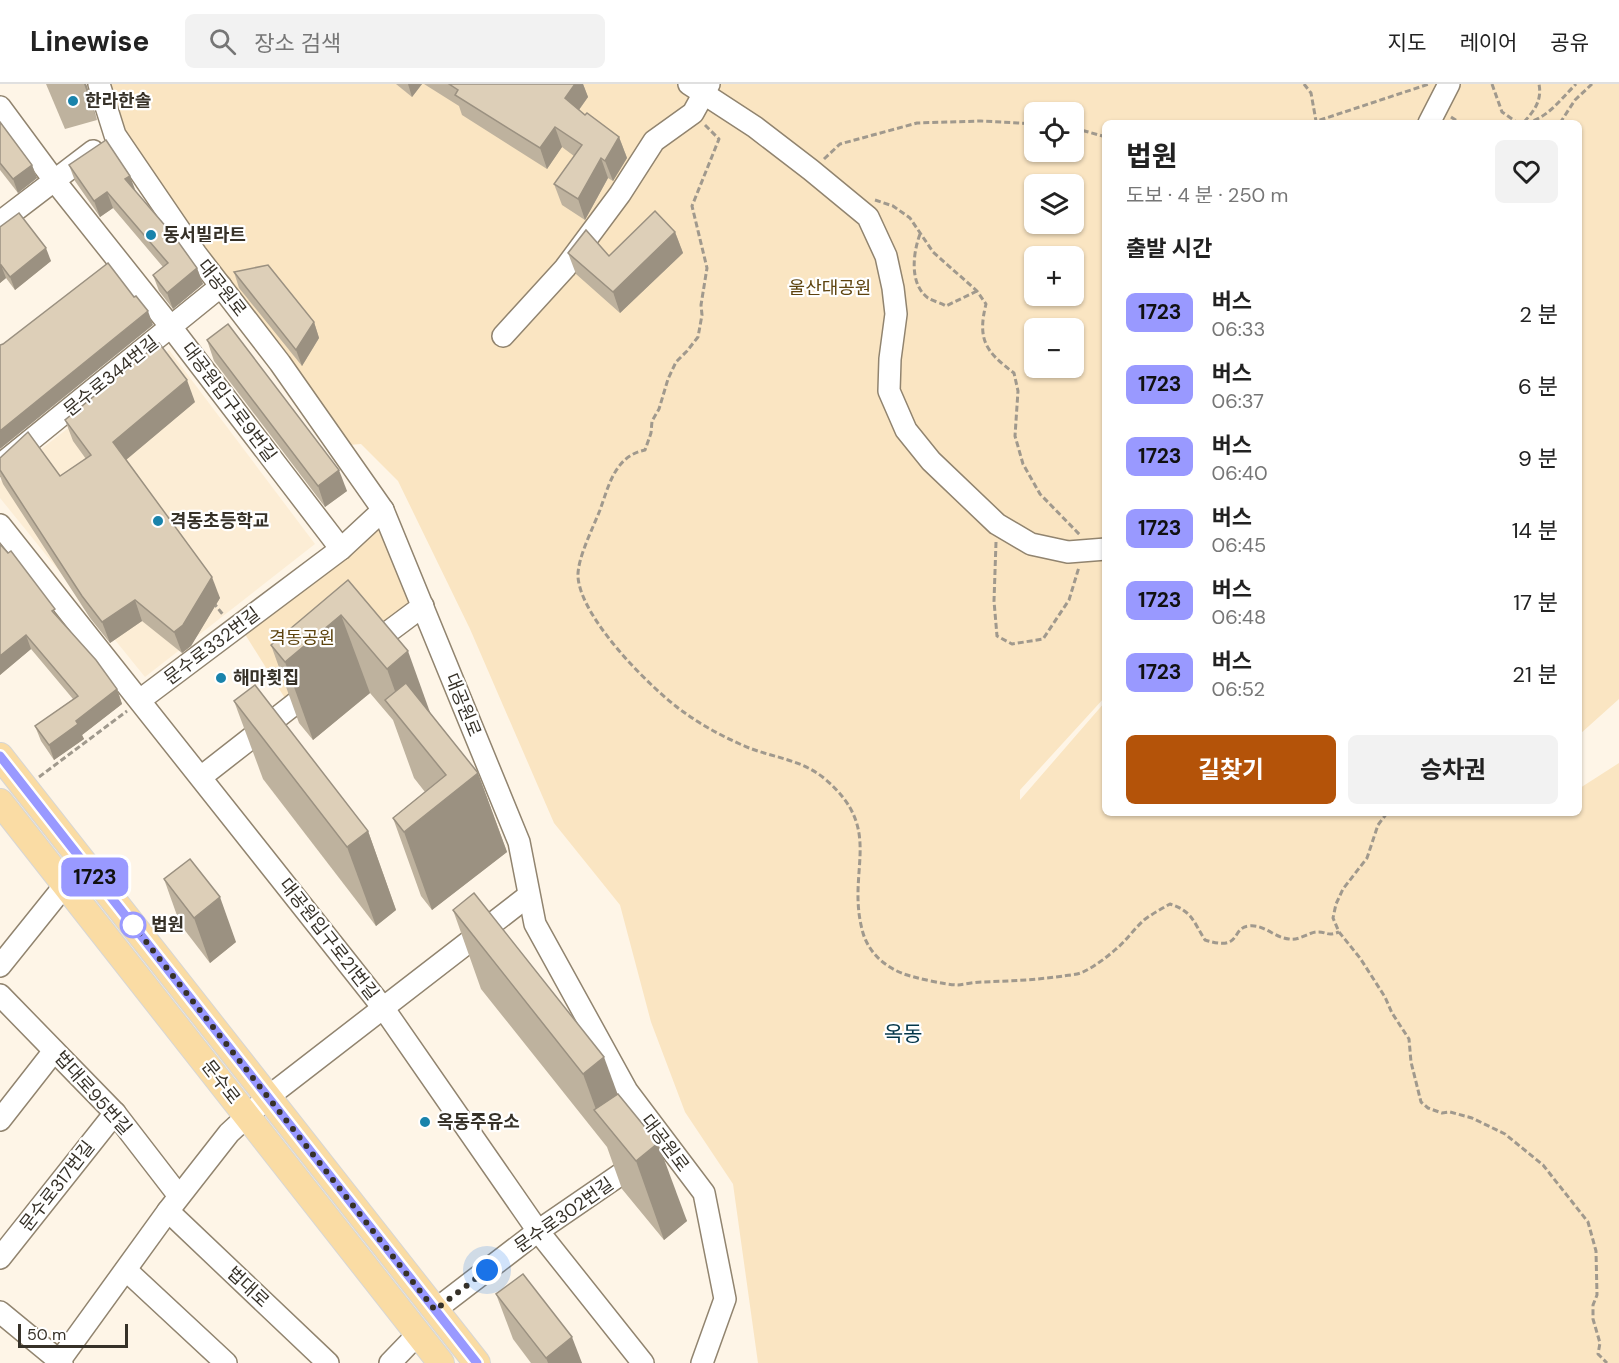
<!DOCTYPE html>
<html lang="ko">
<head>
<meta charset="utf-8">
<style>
  :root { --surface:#fff; --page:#f2f2f2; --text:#222; --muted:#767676; --line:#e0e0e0; --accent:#b45309 }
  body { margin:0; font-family:"DM Sans","Noto Sans KR",sans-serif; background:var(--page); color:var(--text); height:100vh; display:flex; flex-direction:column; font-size:22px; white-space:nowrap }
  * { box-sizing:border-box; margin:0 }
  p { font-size:20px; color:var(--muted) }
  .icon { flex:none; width:33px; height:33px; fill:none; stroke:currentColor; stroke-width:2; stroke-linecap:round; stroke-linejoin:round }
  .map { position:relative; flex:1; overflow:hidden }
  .panel { position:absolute; left:1102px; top:36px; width:480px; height:696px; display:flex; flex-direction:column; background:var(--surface); border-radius:9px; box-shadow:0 2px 4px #0004 }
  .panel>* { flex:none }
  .badge { padding:0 12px; border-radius:9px; font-size:21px; line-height:39px }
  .buttons { position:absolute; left:1024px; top:18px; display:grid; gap:12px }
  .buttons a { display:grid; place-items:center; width:60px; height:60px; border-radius:9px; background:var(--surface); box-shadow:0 2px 4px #0004; font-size:30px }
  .scale { position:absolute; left:18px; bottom:15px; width:110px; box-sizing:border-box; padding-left:6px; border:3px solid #363128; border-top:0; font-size:16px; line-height:21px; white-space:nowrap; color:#363128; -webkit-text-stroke:4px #fff; paint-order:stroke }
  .you { position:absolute; width:30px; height:30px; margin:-15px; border:4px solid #fff; border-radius:50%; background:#1a73e8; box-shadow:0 0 0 9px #1a73e833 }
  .map>.badge { position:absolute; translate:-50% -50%; box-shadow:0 0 0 3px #fff }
  h2 { padding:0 24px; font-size:22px; line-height:54px }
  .round { display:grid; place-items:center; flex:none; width:63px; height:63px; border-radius:9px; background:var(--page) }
  .overview { display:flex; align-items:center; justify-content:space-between; height:102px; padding:0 24px }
  h1 { font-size:28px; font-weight:700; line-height:45px }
  .action { display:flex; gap:12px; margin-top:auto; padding:12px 24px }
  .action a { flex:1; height:69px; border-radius:9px; background:var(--accent); color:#fff; font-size:24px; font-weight:700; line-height:69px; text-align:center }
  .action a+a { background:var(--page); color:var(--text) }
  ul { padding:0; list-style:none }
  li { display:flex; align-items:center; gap:18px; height:72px; padding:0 24px }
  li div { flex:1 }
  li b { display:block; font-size:22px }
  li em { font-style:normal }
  li .badge { min-width:66px; font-weight:700; text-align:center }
  header { display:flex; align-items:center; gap:36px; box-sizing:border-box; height:84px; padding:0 30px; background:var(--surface); border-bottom:2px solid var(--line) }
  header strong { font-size:28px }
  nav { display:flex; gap:33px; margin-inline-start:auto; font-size:21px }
  .search { width:420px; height:54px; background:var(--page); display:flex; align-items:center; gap:15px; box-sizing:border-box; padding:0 21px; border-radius:9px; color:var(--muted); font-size:22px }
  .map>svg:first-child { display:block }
  .built { fill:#fcedd5 }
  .green { fill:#fae5c2; fill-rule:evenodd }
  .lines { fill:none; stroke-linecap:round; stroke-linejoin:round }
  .minor-casing { stroke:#91846f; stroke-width:24 }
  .major-casing { stroke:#d7d6d4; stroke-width:28 }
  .path { stroke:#a0998d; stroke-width:3; stroke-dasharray:6 3; stroke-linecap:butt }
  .minor { stroke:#fff; stroke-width:21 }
  .major { stroke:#fadca4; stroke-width:26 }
  .wall { fill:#beb29e }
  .shaded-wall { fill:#9b9181 }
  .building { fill:#ddcfb8; stroke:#9b9181; stroke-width:1.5 }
  .line-casing { stroke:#fff; stroke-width:14 }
  .line { stroke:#99f; stroke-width:9 }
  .walk { stroke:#363128; stroke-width:6; stroke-dasharray:0 10.8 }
  .poi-dot { fill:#1983ab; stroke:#fff; stroke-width:2 }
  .stop-dot { fill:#fff; stroke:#99f; stroke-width:3 }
  .labels { text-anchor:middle; stroke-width:4.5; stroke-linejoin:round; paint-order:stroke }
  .poi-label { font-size:18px; font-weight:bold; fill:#363128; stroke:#fff; text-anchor:start }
  .street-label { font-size:18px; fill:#363128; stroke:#fff }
  .park-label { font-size:18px; fill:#5d430e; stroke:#fff }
  .stop-label { font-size:18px; font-weight:bold; fill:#363128; stroke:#fff; text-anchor:start }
  .quarter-label { font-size:21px; fill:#023548; stroke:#fff }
</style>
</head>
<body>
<header>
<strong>Linewise</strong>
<div class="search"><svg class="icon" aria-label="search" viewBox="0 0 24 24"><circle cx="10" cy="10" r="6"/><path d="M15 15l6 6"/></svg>장소 검색</div>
<nav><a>지도</a><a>레이어</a><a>공유</a></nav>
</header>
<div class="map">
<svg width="1619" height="1279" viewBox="0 0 1619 1279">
  <rect width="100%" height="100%" fill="#fef5e7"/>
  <!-- built -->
  <polygon class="built" points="169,266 315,460 145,593 0,414 0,397"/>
  <!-- green -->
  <g class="green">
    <path d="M105,0H1619V615L1580,650V39H1106L1105,613L1020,706V716L1105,618L1106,729H1580V704L1619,679V1279H758L733,1100L685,1028L651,938L620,821L554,739L470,545L398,397L361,360L349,361L198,162L124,51ZM1035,28H1074V68H1035ZM1035,100H1074V140H1035ZM1035,172H1074V212H1035ZM1035,244H1074V284H1035Z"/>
    <polygon points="381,442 409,518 288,619 243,547"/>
  </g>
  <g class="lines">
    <!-- minor casing -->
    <g class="minor-casing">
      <g id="minor">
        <polyline points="99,0 115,51 196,170 280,279 383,426 519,758 535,840 627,1007 704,1109 725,1215 702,1279"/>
        <polyline points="689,0 755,43 811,86 868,133 886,172 893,204 896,230 890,275 889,307 906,346 931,377 997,440 1031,460 1068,468 1106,465"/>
        <polyline points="0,23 54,96 171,243 341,465"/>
        <polyline points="1429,39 1449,0"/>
        <polyline points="0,138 93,67"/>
        <polyline points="503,252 565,184 620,110 654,57 693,29 709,0"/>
        <polyline points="0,381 221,202"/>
        <polyline points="0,441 384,925 538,1147 643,1279"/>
        <polyline points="368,563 423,522"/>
        <polyline points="140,616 341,465 383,426"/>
        <polyline points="201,693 315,604"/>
        <polyline points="0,882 65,801"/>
        <polyline points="0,911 115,1029 179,1112"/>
        <polyline points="0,1036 54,967"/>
        <polyline points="168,1127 328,1279"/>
        <polyline points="0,1174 115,1029"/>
        <polyline points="126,1186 226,1279"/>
        <polyline points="435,1226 538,1147 640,1077"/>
        <polyline points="0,1228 62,1279"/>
        <polyline points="58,1279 168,1127 229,1049 268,1013 528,812"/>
        <polyline points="390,1279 418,1250"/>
      </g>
    </g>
    <!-- major casing -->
    <g class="major-casing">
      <g id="major">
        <polyline points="0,672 477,1279"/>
        <polyline points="0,718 441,1279"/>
      </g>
    </g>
    <!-- path -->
    <g class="path">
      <polyline points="1304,0 1311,9 1316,37"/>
      <polyline points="1492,0 1502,28 1518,39"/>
      <polyline points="1451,33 1460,39"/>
      <path d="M1524,38C1535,26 1542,16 1539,0"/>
      <polyline points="1311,39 1429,0"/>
      <path d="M1525,39C1547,35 1560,16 1576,0"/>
      <polyline points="1560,39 1575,16 1592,0"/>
      <path d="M705,41L719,55L692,122L707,184L701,221L702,231L698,253L687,267L676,278L668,295L659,325L652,337L651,349L645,366C615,372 609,401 600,426C593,444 577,475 578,493C581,535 652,606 685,629C703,642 722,652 742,661C771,674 800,674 825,695C886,747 845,786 863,849C869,869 885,883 904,890C915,894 947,901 958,901C966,900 975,898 983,898C1010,897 1036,896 1063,892C1069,891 1077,891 1083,888C1094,883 1107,873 1116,865C1126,857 1134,845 1144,836C1152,830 1161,825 1170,820C1192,827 1193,837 1205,856C1243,868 1230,844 1249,842C1264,840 1275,854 1289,855C1298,857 1308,849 1316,848C1327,847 1326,853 1339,848"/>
      <polyline points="1074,44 1106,53"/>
      <polyline points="824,75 840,60 917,39 981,37 1035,40"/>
      <path d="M875,116L893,122L910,134L933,168L977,207L986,220C977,256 986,268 1014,289L1018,307L1015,352L1023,380L1040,410L1080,451"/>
      <path d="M920,150C913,169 909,200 928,214C933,217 941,219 946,222L977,207"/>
      <polyline points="996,458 994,517 997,552 1012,560 1043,555 1069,516 1079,483"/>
      <polyline points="213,518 224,532"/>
      <polyline points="39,693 127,627"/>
      <polyline points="1387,729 1378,741 1367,774 1343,805 1336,820 1333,834 1339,848 1360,874 1385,913 1392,929 1409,955 1411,978 1421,1018 1428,1024 1442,1029 1450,1028 1472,1034 1505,1050 1543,1081 1588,1138 1596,1167 1597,1211 1593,1221 1593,1235 1600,1259 1598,1270 1607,1279"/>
    </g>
    <!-- minor -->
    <use href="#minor" class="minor"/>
    <!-- major -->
    <use href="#major" class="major"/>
  </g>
  <!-- wall -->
  <g class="wall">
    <polygon points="46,0 86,0 97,36 65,45"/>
    <polygon points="396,0 422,0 412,13"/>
    <polygon points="424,0 583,0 588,13 579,26 585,31 619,53 627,74 613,97 608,94 585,136 562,121 554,100 574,72 562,63 547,85 462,31 459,22"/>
    <polygon points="0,38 32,81 37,94 18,109 0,86"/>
    <polygon points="69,81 136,108 197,184 203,200 173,225 159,207 153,191 163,183 113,124 100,133 75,97"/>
    <polygon points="0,143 51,177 15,206 6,194 0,199"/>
    <polygon points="675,148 683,169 620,229 576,190 568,169 609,172"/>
    <polygon points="234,188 314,238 319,254 302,282 239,204"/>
    <polygon points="207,256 347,407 325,423 214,277"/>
    <polygon points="195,318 126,376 220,514 191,562 182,569 142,537 110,559 90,534 3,400 0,392 0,374 60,392 86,375 73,357 65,336"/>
    <polygon points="0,460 58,534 117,605 122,620 82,651 84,655 54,676 41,657 35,642 73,615 31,565 0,591"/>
    <polygon points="348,496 431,630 478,689 507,768 432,826 421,812 393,734 425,708 414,694 393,636 370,609 313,656 299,639 271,561"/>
    <polygon points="234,617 368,747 396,826 376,842 263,695"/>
    <polygon points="164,795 236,858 210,879 180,840"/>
    <polygon points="453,826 618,1010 687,1137 664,1156 622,1105 607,1063 481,905"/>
    <polygon points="496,1210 582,1279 531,1279 513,1255"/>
  </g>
  <!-- shaded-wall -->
  <g class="shaded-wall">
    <polygon points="84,0 86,0 87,2 97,36"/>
    <polygon points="408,0 422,0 412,13"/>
    <polygon points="575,0 583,0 588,13 573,34 565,14"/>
    <polygon points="555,43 562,63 547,85 540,64"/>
    <polygon points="619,53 627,74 613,97 605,77"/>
    <polygon points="601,74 608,94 585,136 578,115"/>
    <polygon points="32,81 37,94 18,109 13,95"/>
    <polygon points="130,92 136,108 125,95"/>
    <polygon points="107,108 113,124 100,133 94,117"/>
    <polygon points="675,148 683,169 620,229 613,208"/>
    <polygon points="46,164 51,177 15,206 10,193"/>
    <polygon points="1,181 6,194 0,199 0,182"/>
    <polygon points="197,184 203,200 173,225 167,209"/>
    <polygon points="148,227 153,241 0,365 0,347"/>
    <polygon points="314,238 319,254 302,282 296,266"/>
    <polygon points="187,296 195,318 121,380 113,358"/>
    <polygon points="339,386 347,407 325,423 318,402"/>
    <polygon points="212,493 220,514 191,562 182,569 174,548"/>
    <polygon points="135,516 142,537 110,559 102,538"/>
    <polygon points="341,531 370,609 313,656 285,578"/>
    <polygon points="26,551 31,565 0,591 0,572"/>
    <polygon points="408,567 436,645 409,646 387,585"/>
    <polygon points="117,605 122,620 82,651 84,655 54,676 49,661 76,637"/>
    <polygon points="478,689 507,768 432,826 404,748"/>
    <polygon points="368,747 396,826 376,842 347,763"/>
    <polygon points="220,813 236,858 210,879 194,834"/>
    <polygon points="604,973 633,1052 598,1031 583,990"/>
    <polygon points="658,1059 687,1137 664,1156 636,1077"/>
    <polygon points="572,1253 582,1279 548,1279 546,1274"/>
  </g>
  <!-- building -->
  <g class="building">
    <polygon points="449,0 575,0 565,14 585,31 587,29 619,53 605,77 601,74 578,115 554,100 582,61 555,43 540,64 455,11 458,6"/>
    <polygon points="0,38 32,81 13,95 0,79"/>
    <polygon points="106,56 130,92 125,95 174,152 197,184 167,209 153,191 168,179 107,108 94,117 69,81"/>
    <polygon points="655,127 675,148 613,208 568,169 586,146 609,172"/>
    <polygon points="19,129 46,164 10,193 1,181 0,182 0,143"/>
    <polygon points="108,179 134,213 136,212 148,227 0,347 0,261 3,260"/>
    <polygon points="268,181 314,238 296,266 234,188"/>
    <polygon points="228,240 339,386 318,402 207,256"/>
    <polygon points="159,259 187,296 113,358 212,493 183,541 174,548 135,516 102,538 82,512 0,386 0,374 28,348 60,392 91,371 65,336"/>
    <polygon points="0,460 8,469 11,467 55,525 52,527 96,576 117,605 76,637 78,640 49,661 35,642 78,612 26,551 0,572"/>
    <polygon points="348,496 408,567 387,585 341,531 285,578 271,561"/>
    <polygon points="406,599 478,689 404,748 393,734 446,691 385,616"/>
    <polygon points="255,601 368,747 347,763 234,617"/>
    <polygon points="190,775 220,813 194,834 164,795"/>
    <polygon points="474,809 604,973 583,990 453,826"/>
    <polygon points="618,1010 658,1059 636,1077 594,1026"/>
    <polygon points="523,1190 572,1253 546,1274 496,1210"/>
  </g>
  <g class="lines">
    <!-- line casing -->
    <g class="line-casing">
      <polyline id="line" points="0,672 477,1279"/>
    </g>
    <!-- line -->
    <use href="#line" class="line"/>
    <!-- walk -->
    <polyline class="walk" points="133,841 435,1226 487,1186"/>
  </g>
  <!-- markers -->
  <g class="poi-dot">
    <circle cx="73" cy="17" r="6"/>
    <circle cx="151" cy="151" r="6"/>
    <circle cx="158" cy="437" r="6"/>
    <circle cx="221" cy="594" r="6"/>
    <circle cx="425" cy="1038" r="6"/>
  </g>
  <circle class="stop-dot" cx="133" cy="841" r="12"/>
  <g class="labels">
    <!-- poi labels -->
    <g class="poi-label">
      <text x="85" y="23">한라한솔</text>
      <text x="163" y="157">동서빌라트</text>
      <text x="170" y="443">격동초등학교</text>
      <text x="233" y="600">해마횟집</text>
      <text x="437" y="1044">옥동주유소</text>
    </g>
    <!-- street labels -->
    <g class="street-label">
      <text transform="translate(222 204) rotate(52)" y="6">대공원로</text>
      <text transform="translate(111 292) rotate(-39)" y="6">문수로344번길</text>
      <text transform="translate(229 318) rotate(53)" y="6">대공원입구로9번길</text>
      <text transform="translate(212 562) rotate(-37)" y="6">문수로332번길</text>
      <text transform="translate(463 621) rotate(68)" y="6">대공원로</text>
      <text transform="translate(329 855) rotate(52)" y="6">대공원입구로21번길</text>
      <text transform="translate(221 998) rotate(52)" y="6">문수로</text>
      <text transform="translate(93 1009) rotate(48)" y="6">법대로95번길</text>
      <text transform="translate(665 1059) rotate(53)" y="6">대공원로</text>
      <text transform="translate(57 1102) rotate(-52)" y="6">문수로317번길</text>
      <text transform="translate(564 1131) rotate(-35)" y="6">문수로302번길</text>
      <text transform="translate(248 1203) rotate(43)" y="6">법대로</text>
    </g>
    <!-- park labels -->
    <g class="park-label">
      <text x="830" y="210">울산대공원</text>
      <text x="302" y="560">격동공원</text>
    </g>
    <!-- stop labels -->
    <g class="stop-label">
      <text x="151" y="847">법원</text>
    </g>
    <!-- quarter labels -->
    <g class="quarter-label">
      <text x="903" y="957">옥동</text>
    </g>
  </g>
</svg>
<div class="buttons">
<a><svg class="icon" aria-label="locate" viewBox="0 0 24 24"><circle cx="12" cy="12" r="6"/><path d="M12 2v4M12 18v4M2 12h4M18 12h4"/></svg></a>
<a><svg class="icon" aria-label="layers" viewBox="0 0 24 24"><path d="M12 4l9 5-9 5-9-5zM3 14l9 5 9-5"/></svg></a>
<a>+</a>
<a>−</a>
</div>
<div class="scale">50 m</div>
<div class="you" style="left:487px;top:1186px"></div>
<b class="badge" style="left:95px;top:793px;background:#99f;color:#111">1723</b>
<section class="panel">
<div class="overview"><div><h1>법원</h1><p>도보 · 4 분 · 250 m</p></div><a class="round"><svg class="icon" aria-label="heart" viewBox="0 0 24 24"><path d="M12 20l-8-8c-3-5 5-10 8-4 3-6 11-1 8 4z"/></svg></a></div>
<h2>출발 시간</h2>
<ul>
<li><span class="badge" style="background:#99f;color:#111">1723</span><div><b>버스</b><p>06:33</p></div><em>2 분</em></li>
<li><span class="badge" style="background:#99f;color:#111">1723</span><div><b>버스</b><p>06:37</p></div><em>6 분</em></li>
<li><span class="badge" style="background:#99f;color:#111">1723</span><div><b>버스</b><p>06:40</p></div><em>9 분</em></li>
<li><span class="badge" style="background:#99f;color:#111">1723</span><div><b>버스</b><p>06:45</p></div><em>14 분</em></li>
<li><span class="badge" style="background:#99f;color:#111">1723</span><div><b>버스</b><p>06:48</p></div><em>17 분</em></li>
<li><span class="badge" style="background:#99f;color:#111">1723</span><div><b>버스</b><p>06:52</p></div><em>21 분</em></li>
</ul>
<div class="action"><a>길찾기</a><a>승차권</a></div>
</section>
</div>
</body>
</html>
